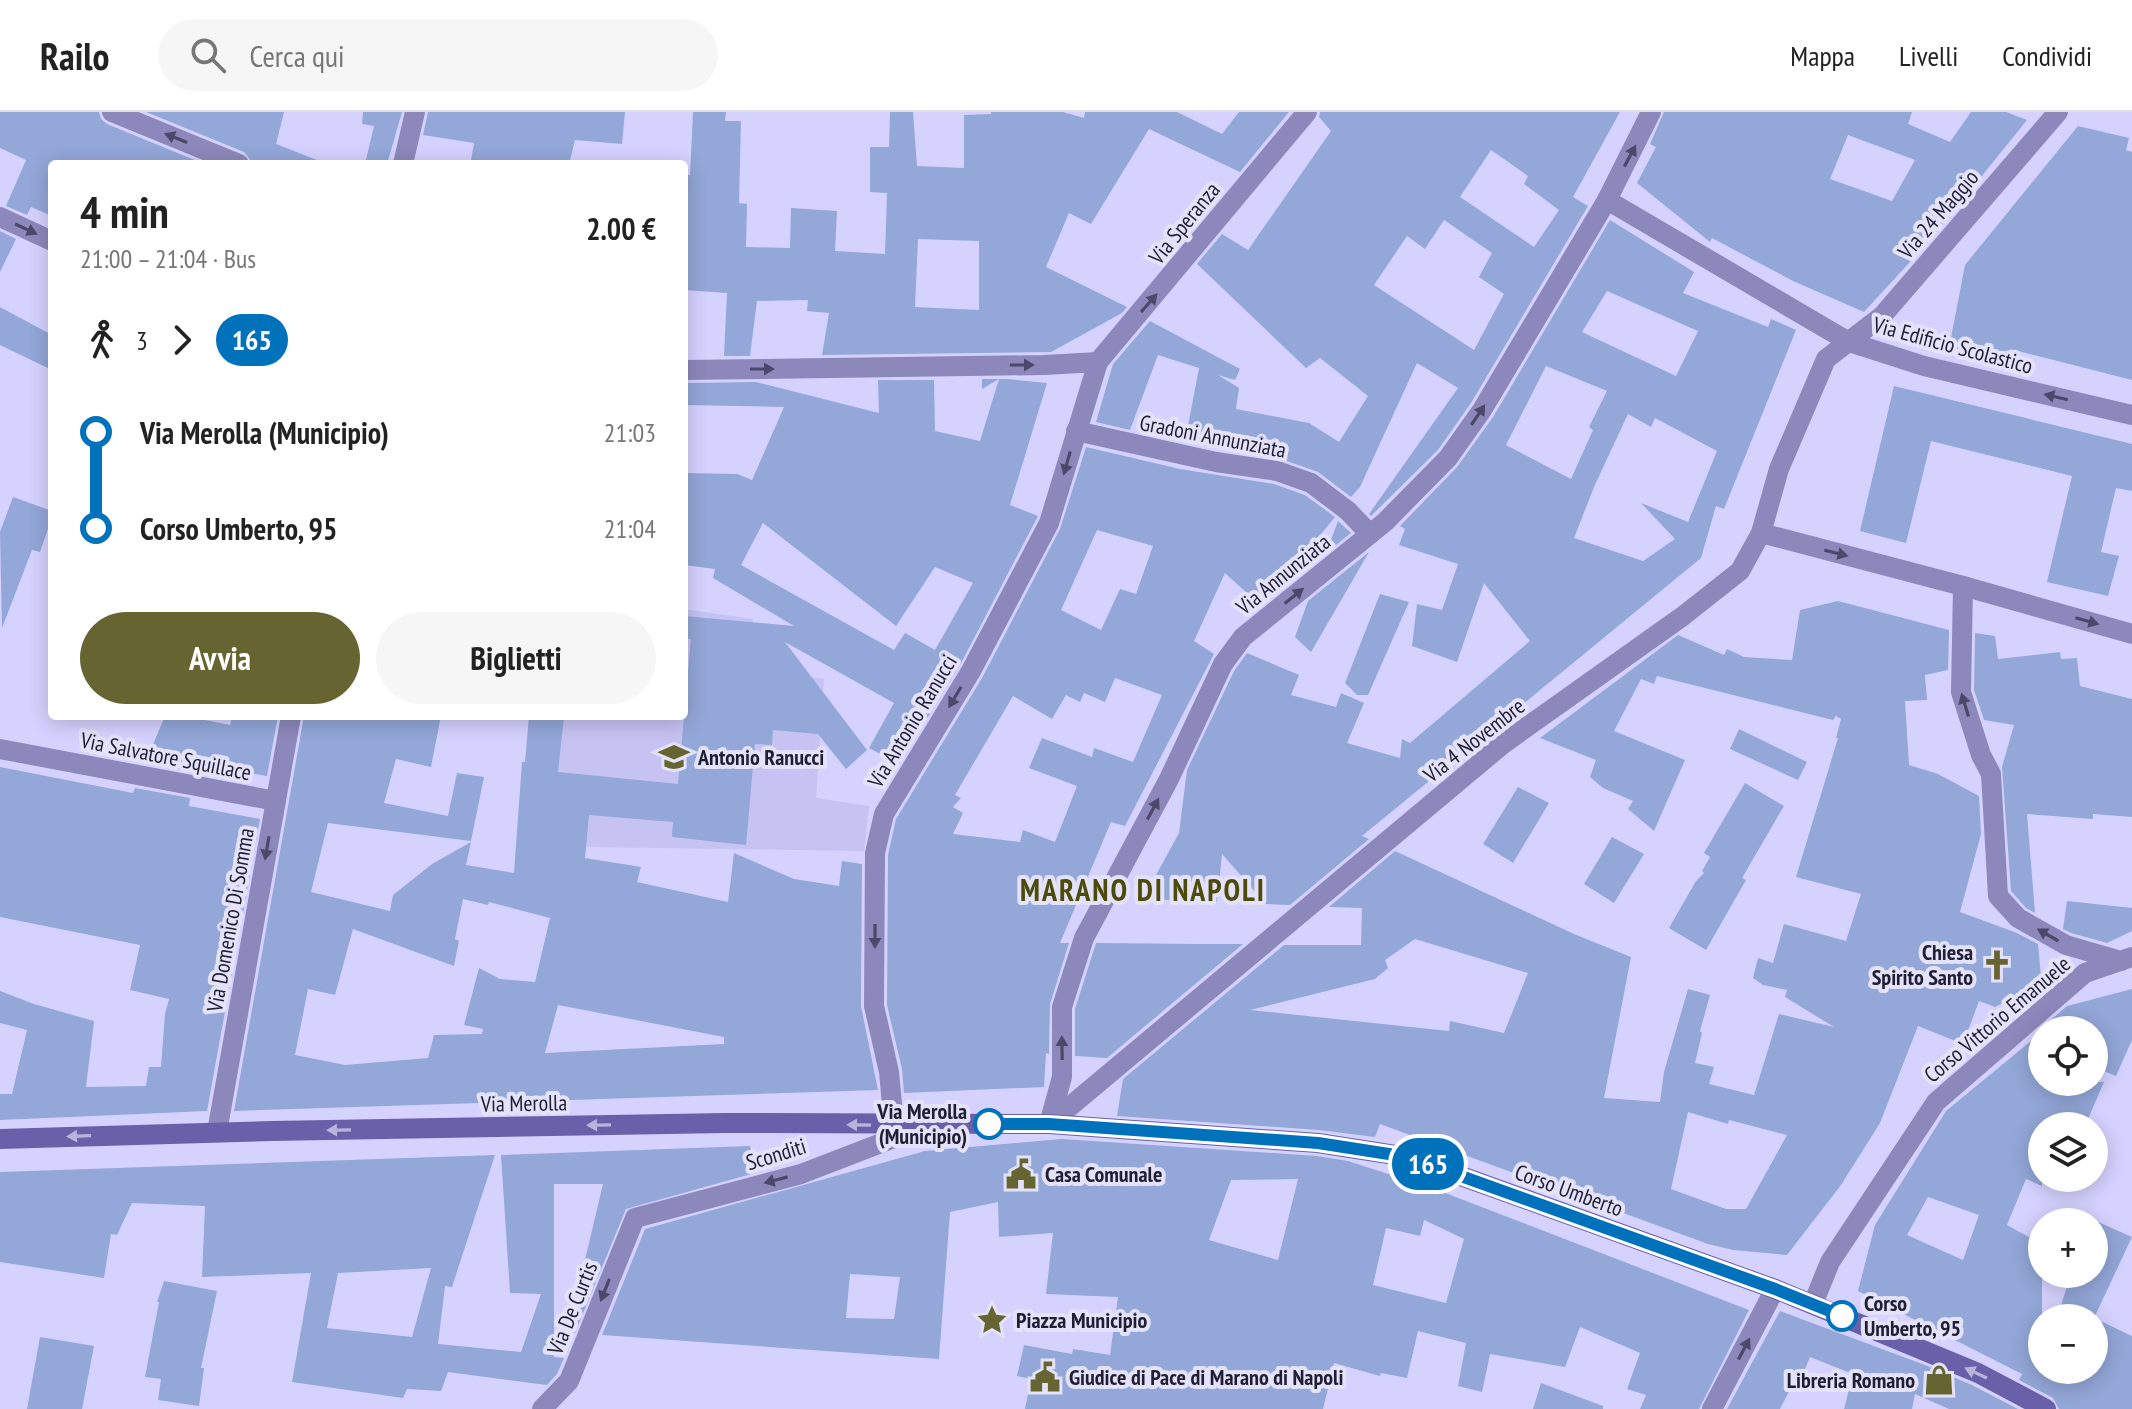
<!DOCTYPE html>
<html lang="it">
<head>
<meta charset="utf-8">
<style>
  :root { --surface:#fff; --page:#f6f6f6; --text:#222; --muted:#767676; --line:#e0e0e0; --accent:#666532 }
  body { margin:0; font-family:"PT Sans Narrow",sans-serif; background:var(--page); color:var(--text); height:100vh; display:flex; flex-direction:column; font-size:30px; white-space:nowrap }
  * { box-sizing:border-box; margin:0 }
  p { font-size:26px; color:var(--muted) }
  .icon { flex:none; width:44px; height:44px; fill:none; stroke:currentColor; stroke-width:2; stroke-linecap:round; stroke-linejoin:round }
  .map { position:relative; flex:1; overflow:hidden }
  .drawer { position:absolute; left:48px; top:48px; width:640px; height:560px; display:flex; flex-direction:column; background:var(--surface); border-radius:8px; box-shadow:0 4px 20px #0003 }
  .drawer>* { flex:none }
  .badge { padding:0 16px; border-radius:26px; font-size:28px; line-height:52px }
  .fabs { position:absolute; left:2028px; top:904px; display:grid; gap:16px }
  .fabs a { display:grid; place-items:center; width:80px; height:80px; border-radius:50%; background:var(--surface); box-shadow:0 4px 20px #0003; font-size:40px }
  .map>.badge { position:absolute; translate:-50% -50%; box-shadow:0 0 0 4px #fff }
  .legs { display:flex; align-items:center; gap:12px; height:88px; padding:0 32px; font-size:26px }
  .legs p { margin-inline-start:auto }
  .headline { display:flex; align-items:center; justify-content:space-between; height:136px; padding:0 32px }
  h1 { font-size:44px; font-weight:600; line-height:60px }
  .button { display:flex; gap:16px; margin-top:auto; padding:16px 32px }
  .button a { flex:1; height:92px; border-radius:48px; background:var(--accent); color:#fff; font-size:32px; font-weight:600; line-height:92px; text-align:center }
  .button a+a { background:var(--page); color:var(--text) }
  ul { padding:0 32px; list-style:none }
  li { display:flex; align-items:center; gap:28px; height:96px; font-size:30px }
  li i { display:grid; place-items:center; width:12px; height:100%; margin:0 10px; background:currentColor }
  li i::after { content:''; width:20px; height:20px; margin:-10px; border:6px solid; border-radius:50%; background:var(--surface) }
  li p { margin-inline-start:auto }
  li:first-child i { background:linear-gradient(#0000 50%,currentColor 0) }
  li:last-child i { background:linear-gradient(currentColor 50%,#0000 0) }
  header { display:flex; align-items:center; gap:48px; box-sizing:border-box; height:112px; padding:0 40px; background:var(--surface); border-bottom:2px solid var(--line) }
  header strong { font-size:38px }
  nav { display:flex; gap:44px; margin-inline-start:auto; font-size:28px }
  .search { width:560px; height:72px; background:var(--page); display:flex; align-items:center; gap:20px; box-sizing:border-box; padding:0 28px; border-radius:44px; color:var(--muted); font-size:30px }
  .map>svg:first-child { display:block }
  .built { fill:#c6c3f3 }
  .building { fill:#93a7d8; fill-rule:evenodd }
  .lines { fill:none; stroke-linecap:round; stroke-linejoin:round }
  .minor { stroke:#8c88bb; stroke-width:20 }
  .tertiary { stroke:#8c88bb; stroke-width:20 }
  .secondary { stroke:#6960aa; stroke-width:20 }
  .oneway { fill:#4b4869 }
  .oneway2 { fill:#b8b4dd }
  .line-1-casing { stroke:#fff; stroke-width:18 }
  .line-1 { stroke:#0072bc; stroke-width:12 }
  .stop-1-dot { fill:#fff; stroke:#0072bc; stroke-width:4 }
  .labels { text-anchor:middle; stroke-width:8; stroke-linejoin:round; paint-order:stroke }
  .street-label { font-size:22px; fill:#201e33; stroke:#e3e2f9 }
  .poi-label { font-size:22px; font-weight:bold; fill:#201e33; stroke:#e3e2f9; text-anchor:start }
  .stop-label { font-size:22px; font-weight:bold; fill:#201e33; stroke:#e3e2f9; text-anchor:end }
  .district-label { font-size:30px; font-weight:bold; letter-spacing:2px; fill:#4d4b0c; stroke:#e3e2f9 }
</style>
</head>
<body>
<header>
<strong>Railo</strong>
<div class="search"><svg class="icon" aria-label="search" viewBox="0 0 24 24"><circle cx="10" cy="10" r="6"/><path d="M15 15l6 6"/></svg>Cerca qui</div>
<nav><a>Mappa</a><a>Livelli</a><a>Condividi</a></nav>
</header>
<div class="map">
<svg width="2132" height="1297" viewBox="0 0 2132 1297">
  <rect width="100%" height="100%" fill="#d5d2ff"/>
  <!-- built -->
  <polygon class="built" points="684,497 753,507 754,558 824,567 816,686 869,694 864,739 517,734 534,604 684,604"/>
  <!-- building -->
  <g class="building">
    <polygon points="0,0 99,0 101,7 107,12 202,51 52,52 52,104 31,95 27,103 6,94 26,48 0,36"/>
    <polygon points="146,0 284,0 276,32 322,50 321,52 257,52 252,50 244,40"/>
    <polygon points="363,0 402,0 387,52 365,52 374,14 362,12"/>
    <polygon points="428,0 625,0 622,32 575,28 569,52 532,52 533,48 471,48 474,31 423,23"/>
    <path d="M693,0H726L725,9H741L739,91L747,92L746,135L790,136L791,96L837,99L835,139L885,142L887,81L870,80V35H889L890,0H913L917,54L964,56V3L991,2V0H1063L1084,6L1085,0H1177L1222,22L1239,0H1289L1240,60L1149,17L1091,112L1069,101L1046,155L1127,195L1122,201L1051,240L822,243L829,201L807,199L808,188L757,189L750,244H724L727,181L684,178V63H690ZM918,127L979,129V198L915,195Z"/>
    <path d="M1320,0H1620L1573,85L1588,94L1471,291L1438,338L1371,404L1369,402L1458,276L1417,251L1360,375L1351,385L1318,360L1281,347L1185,330L1199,256L1158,243L1130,318L1096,310L1113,252L1150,209L1240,257L1235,268L1218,263L1239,276L1236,297L1309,311L1339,330L1368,284L1320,246L1306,256L1197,152L1222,122L1248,138L1331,19L1319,5ZM1491,38L1528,64L1524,72L1559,98L1534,135L1460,85ZM1444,108L1492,141L1479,165L1504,182L1474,238L1374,173L1407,124L1425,137Z"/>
    <path d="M1664,0H1912L1908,12L1950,30L1971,0H2006L2027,8L1931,127L1864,200L1793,169L1712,126L1710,130L1637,71L1656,35L1650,32ZM1848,23L1915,48L1892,89L1830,67Z"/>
    <polygon points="2078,14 2129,26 2126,38 2132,40 2132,268 2010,237 2005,254 1949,236 1965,153"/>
    <path d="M1610,108L1694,160L1683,181L1768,215L1771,207L1796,218L1724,397L1716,394L1701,446L1362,724L1369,727L1290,793L1266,792L1222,742L1217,790L1143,787L1179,721L1187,658L1234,559L1247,541L1299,563L1291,583L1336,595L1341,581L1364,591L1347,631L1400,646L1402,627L1410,631L1530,529L1484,471L1457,550L1412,534L1417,492L1442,498L1458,452L1399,433L1405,417L1400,414L1457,355L1493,305ZM1607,179L1698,219L1676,264L1582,220ZM1546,254L1607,279L1589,315L1593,318L1571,367L1506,333ZM1628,302L1651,315L1655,306L1717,339L1688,410L1641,391L1675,427L1643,449L1574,426L1594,375Z"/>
    <polygon points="0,119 16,127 0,160"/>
    <polygon points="0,195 52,223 52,258 0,233"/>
    <path d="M982,267H1007L1047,271L1010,393L1038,404L960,553L899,652L869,636L894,591L785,530L867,638L846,657L818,622L773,618L772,633L755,632L746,733L672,725L673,710L589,703L585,746L641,755L637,770L728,790L734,741L794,767L839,774L842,749L862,752L861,894L878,978L234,999L304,604H441L431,655L396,647L384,691L448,704L457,661L484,665L471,729L328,711L311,780L390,799L393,783L432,752L471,730L466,753L514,761L522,650H525L529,604H564L558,660L678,672L691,527H684V504L794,514L713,466L715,457L684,453V361L737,362L752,368L784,295L684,293V271L756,270L879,301L878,268H934L935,319L980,329L999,267L982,277ZM763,411L896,514L935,455L973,471L935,538L905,521L894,538L741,453ZM463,787L488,793L489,790L550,806L535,870L500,867L479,856L464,913L483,917L482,922L434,923L428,946L345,953L295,943L308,877L335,883L353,817L454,854L459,829L455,827ZM558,893L724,925V932L545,941Z"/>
    <polygon points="1894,274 2132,332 2132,379 2116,376 2101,440 2119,444 2108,484 2047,470 2072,364 1931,329 1906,431 1860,419"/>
    <path d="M1086,335L1180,357L1274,372L1305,383L1335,405L1261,494L1225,461L1194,529L1214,542L1125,714L1111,710L1060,831H1069L1050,892L1049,942L1046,941L1044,975L904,981L902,957L887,893L888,743L896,707L982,566L1060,417ZM1097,418L1153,434L1136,482L1120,477L1101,518L1061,498ZM1115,566L1162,583L1133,650L1094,636L1092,645L1042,626L1029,656L1077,674L1055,730L1023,718L1020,730L953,722L963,701L953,695L961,686L955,683L1013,584L1052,607L1066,583L1080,590L1084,581L1105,590Z"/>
    <polygon points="13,385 52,399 52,405 40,440 32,438 2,516 0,420"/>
    <polygon points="1338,409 1351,421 1326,441"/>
    <polygon points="1369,440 1311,540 1295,525 1308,489"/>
    <polygon points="1380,482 1409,490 1368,583 1357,583 1345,571"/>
    <path d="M1838,489L1949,518L1948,558L1925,563L1927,588L1905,589L1909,653L1938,662L1979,684L1981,722L1960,800L2017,821L2038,832L2041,864L2037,874L1995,895L1979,889L1963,932L1918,914L1880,1011L1841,1073L1787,1143L1733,1138L1708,1132L1380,1012L1375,1025L1319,1018L1117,1004L1123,967L1284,833H1361L1362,796L1329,795L1395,739L1574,822L1631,845L1604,986L1660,990L1664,960L1688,877L1710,883L1700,919L1702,921L1695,951L1714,955L1709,972L1754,983L1779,902L1834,915L1785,885L1787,878L1763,873L1753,866L1758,846L1773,851L1784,812L1846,829L1861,782L1796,765L1838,626H1836L1841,607L1836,604L1833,608L1657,564L1654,572L1641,567L1614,619L1685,648L1654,719L1628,697L1633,689L1603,676L1590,665L1596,648L1540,626L1678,523L1724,543L1727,537L1744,545L1792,548L1800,498ZM1415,827L1528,861L1504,921L1450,909L1449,919L1250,898L1375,867L1388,856L1385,848ZM1688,1000L1728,1012L1729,1008L1787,1023L1746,1097H1726L1671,1077Z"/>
    <polygon points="1975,521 1995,524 1998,547 2060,540 2061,547 2077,546 2080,574 2132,587 2132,705 2093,702 2093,707 2027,702 2035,801 2026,796 2011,779 2002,655 2014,613 1984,608 1974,578"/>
    <polygon points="165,604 185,604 230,613 232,604 278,604 267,664 196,652 195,660 145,651"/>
    <polygon points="1739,617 1807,650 1798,668 1730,637"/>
    <polygon points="0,655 133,681 135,676 190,686 189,694 260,707 207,999 0,1008 0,982 12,982 27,918 0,911 0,879 34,892 94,909 86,975 146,974 149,955 161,955 165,902 169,887 130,878 140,833 0,805"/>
    <polygon points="1745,671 1784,694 1742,766 1746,768 1706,838 1669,816 1696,769 1704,761 1702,759 1710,745 1704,741"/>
    <polygon points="1518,675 1549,691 1513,751 1483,732"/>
    <polygon points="1612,725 1644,742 1614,791 1584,772"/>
    <polygon points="2067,789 2132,796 2132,819 2107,831 2071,821 2063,817"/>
    <polygon points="1096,831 1200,832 1243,832 1107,946 1075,944 1075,897"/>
    <polygon points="2132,877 2132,928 2116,964 2094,955 2094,918 2039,918 2067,894"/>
    <path d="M2042,920V970H2104L2085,1014H2042V1074L2026,1067L2007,1113L2042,1132V1258H2094V1206L2132,1224V1297H2059L2053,1286L2019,1268L2022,1262L1858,1179L1875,1113L1946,999ZM1928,1085L1979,1103L1963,1148L1907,1123Z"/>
    <path d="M1062,1027L1317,1044L1348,1049L1435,1077L1749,1198L1699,1297H1640L1646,1283L1627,1277L1640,1241L1580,1215L1565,1255L1490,1242L1482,1280L1458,1274L1466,1231L1418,1219L1407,1266L1381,1261L1380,1264L1334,1251L1323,1297H1025L1031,1267L1017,1264L1024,1233L1072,1242L1073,1237L1110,1243L1118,1185L1046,1182L1053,1121L999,1125L998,1090L950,1100L939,1247L602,1223L645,1117L925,1039ZM1298,1067L1278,1148L1209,1128L1231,1068ZM1424,1108L1464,1127L1446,1191L1373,1173L1386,1116L1420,1124ZM850,1162L900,1165L894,1207L846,1206Z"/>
    <path d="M750,1034L755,1061L626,1097L575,1221L568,1220L603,1072H554V1245L564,1246L557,1262L547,1273L448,1260L441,1279L407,1277L403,1286L292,1270L311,1161L202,1165L205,1094L132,1091L117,1123L111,1122L104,1166L0,1150V1060L495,1043L452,1175L445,1174L438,1232L521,1240L541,1182L510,1181L501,1043ZM431,1156L412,1225L327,1216L338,1161Z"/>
    <polygon points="2094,1108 2132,1125 2094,1206 2057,1206 2071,1162 2094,1162"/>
    <polygon points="164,1169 217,1179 201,1256 204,1256 199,1294 158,1288 161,1267 145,1265 159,1190 157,1190"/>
    <polygon points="1780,1199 1925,1253 1972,1273 2018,1297 1949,1297 1915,1282 1912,1297 1844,1297 1853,1262 1810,1245 1803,1262 1799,1260 1780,1297 1727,1297"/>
    <polygon points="40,1225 94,1234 82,1297 27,1297"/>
    <polygon points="1541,1271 1603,1294 1603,1297 1533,1297"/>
  </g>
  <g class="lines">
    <!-- minor -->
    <g class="minor">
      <polyline points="112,0 239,52"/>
      <polyline points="1607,88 1849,230 1924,254 2132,303"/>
      <polyline points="0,105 52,129"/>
      <polyline points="684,258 1044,253 1098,250"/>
      <polyline points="1076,319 1216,350 1277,359 1311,371 1348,399 1370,422"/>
      <polyline points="1761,421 1963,474 2132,522"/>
      <polyline points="1963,474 1961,580 1981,643 1991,662 1998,784 2018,806 2066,833 2121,849"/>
      <polyline points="0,637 276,689"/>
      <polyline points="1049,1012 1503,632 1683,504 1740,459 1761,421 1779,357 1826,247 1882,204 2058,0"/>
      <polyline points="1049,1012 1062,965 1062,895 1084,826 1169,667 1223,552 1243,525 1385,410 1448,346 1482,298 1607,88 1651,0"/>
      <polyline points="894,1013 889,960 874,894 875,741 884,702 971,559 1049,411 1098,250 1307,0"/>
      <polyline points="1813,1192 1830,1150 1936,990 2085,861 2132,845"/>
      <polyline points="542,1297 569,1269 635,1106 801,1062 915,1018"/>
      <polyline points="1712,1297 1775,1177"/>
    </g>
    <!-- tertiary -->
    <g class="tertiary">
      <polyline points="403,52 415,0"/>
      <polyline points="217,1020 291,604"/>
    </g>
    <!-- secondary -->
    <polyline class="secondary" points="0,1027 272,1019 726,1011 1049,1012 1318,1031 1408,1045 1775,1177 1978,1261 2046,1297"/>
  </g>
  <!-- one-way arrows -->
  <defs><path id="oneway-solid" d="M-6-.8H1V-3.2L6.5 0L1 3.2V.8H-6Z" transform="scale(2)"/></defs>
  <g class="oneway">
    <use href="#oneway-solid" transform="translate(176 26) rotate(-158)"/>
    <use href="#oneway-solid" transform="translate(1630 44) rotate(-62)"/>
    <use href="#oneway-solid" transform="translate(26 117) rotate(25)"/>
    <use href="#oneway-solid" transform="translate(1149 191) rotate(-49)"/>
    <use href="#oneway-solid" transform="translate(1022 253)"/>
    <use href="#oneway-solid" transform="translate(762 257)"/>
    <use href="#oneway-solid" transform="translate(2056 285) rotate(-167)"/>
    <use href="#oneway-solid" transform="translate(1478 303) rotate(-56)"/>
    <use href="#oneway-solid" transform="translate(1067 351) rotate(106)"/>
    <use href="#oneway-solid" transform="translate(1836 441) rotate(14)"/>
    <use href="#oneway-solid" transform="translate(1294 484) rotate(-39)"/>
    <use href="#oneway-solid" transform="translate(2087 509) rotate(16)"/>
    <use href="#oneway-solid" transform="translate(955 585) rotate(121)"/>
    <use href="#oneway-solid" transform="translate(1965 593) rotate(-107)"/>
    <use href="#oneway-solid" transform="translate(1153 697) rotate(-62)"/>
    <use href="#oneway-solid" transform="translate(267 736) rotate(100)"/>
    <use href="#oneway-solid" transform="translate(2048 823) rotate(-150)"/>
    <use href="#oneway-solid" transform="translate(875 824) rotate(90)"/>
    <use href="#oneway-solid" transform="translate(1062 936) rotate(-91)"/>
    <use href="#oneway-solid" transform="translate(776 1068) rotate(165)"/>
    <use href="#oneway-solid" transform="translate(605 1178) rotate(112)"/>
    <use href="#oneway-solid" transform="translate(1744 1237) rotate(-62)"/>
  </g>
  <g class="oneway2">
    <use href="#oneway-solid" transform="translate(599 1013) rotate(179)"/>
    <use href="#oneway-solid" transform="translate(859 1013) rotate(-179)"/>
    <use href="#oneway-solid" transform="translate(339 1018) rotate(179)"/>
    <use href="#oneway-solid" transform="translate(79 1024) rotate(178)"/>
    <use href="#oneway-solid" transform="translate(1976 1261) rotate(-155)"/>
  </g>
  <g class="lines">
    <!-- line-1 casing -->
    <g class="line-1-casing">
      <polyline id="line-1" points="989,1012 1049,1012 1318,1031 1408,1045 1775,1177 1842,1204"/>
    </g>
    <!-- line-1 -->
    <use href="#line-1" class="line-1"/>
  </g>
  <!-- icons -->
  <defs>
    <g id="school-bare" transform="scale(2.4)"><path d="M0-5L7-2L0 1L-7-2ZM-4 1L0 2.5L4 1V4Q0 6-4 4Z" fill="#666532" stroke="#e3e2f9" stroke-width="2.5" paint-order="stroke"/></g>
    <g id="church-bare" transform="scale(2.4)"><path d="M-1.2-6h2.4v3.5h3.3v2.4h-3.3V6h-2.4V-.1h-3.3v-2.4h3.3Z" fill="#666532" stroke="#e3e2f9" stroke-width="2.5" paint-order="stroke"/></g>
    <g id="civic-bare" transform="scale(2.4)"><path d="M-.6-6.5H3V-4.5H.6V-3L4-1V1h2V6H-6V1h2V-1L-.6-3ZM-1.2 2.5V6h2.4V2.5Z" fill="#666532" stroke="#e3e2f9" stroke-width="2.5" paint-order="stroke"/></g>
    <g id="sight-bare" transform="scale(2.4)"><path d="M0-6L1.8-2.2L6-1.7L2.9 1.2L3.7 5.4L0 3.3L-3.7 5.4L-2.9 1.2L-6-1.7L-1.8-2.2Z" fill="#666532" stroke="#e3e2f9" stroke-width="2.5" paint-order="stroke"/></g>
    <g id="shop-bare" transform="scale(2.4)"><path d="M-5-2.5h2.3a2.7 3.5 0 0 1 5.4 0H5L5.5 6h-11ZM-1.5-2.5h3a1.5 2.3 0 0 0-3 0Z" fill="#666532" stroke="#e3e2f9" stroke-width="2.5" paint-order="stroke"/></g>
  </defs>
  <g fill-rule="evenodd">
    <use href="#school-bare" x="674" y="645"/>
    <use href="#church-bare" x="1997" y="853"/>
    <use href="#civic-bare" x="1021" y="1062"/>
    <use href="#sight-bare" x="992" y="1208"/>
    <use href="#civic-bare" x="1045" y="1265"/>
    <use href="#shop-bare" x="1939" y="1268"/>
  </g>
  <!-- markers -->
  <g class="stop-1-dot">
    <circle cx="989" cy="1012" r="14"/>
    <circle cx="1842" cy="1204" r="14"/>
  </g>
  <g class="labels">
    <!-- street labels -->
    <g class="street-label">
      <text transform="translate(1938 102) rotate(-49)" y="8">Via 24 Maggio</text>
      <text transform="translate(1184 111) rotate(-51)" y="8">Via Speranza</text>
      <text transform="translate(1953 233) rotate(15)" y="8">Via Edificio Scolastico</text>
      <text transform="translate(1213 324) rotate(11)" y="8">Gradoni Annunziata</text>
      <text transform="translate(1283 462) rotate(-39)" y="8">Via Annunziata</text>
      <text transform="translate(912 609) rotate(-59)" y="8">Via Antonio Ranucci</text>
      <text transform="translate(1474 628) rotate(-38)" y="8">Via 4 Novembre</text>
      <text transform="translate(166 644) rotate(11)" y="8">Via Salvatore Squillace</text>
      <text transform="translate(230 808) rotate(-80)" y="8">Via Domenico Di Somma</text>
      <text transform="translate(1997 907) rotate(-40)" y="8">Corso Vittorio Emanuele</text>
      <text transform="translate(524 991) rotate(-1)" y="8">Via Merolla</text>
      <text transform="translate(776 1042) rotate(-17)" y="8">Sconditi</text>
      <text transform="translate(1569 1078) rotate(20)" y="8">Corso Umberto</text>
      <text transform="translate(572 1196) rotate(-68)" y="8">Via De Curtis</text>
    </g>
    <!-- poi labels -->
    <g class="poi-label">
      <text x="698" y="653">Antonio Ranucci</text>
      <text x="1973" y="848" text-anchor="end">Chiesa<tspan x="1973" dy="25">Spirito Santo</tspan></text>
      <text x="1045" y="1070">Casa Comunale</text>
      <text x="1016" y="1216">Piazza Municipio</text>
      <text x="1069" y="1273">Giudice di Pace di Marano di Napoli</text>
      <text x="1915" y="1276" text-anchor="end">Libreria Romano</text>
    </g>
    <!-- stop labels -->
    <g class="stop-label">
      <text x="967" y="1007">Via Merolla<tspan x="967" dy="25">(Municipio)</tspan></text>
      <text x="1864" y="1199" text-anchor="start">Corso<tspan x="1864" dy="25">Umberto, 95</tspan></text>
    </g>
    <!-- district labels -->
    <g class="district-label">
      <text x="1143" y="789">MARANO DI NAPOLI</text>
    </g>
  </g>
</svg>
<div class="fabs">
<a><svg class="icon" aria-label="locate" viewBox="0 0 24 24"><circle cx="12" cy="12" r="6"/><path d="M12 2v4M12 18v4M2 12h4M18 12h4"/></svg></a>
<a><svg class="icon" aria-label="layers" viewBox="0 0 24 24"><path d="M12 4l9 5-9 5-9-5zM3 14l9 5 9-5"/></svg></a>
<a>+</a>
<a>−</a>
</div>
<b class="badge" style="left:1428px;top:1052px;background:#0072bc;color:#fff">165</b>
<section class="drawer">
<div class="headline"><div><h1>4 min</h1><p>21:00 – 21:04 · Bus</p></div><b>2.00 €</b></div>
<div class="legs"><svg class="icon" aria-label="walk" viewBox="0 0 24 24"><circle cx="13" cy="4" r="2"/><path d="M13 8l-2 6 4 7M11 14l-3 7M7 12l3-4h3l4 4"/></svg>3<svg class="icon" aria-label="forward" viewBox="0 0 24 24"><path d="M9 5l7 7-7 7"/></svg><b class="badge" style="background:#0072bc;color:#fff">165</b></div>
<ul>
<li><i style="color:#0072bc"></i><b>Via Merolla (Municipio)</b><p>21:03</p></li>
<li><i style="color:#0072bc"></i><b>Corso Umberto, 95</b><p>21:04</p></li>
</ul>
<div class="button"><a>Avvia</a><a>Biglietti</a></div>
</section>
</div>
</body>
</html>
